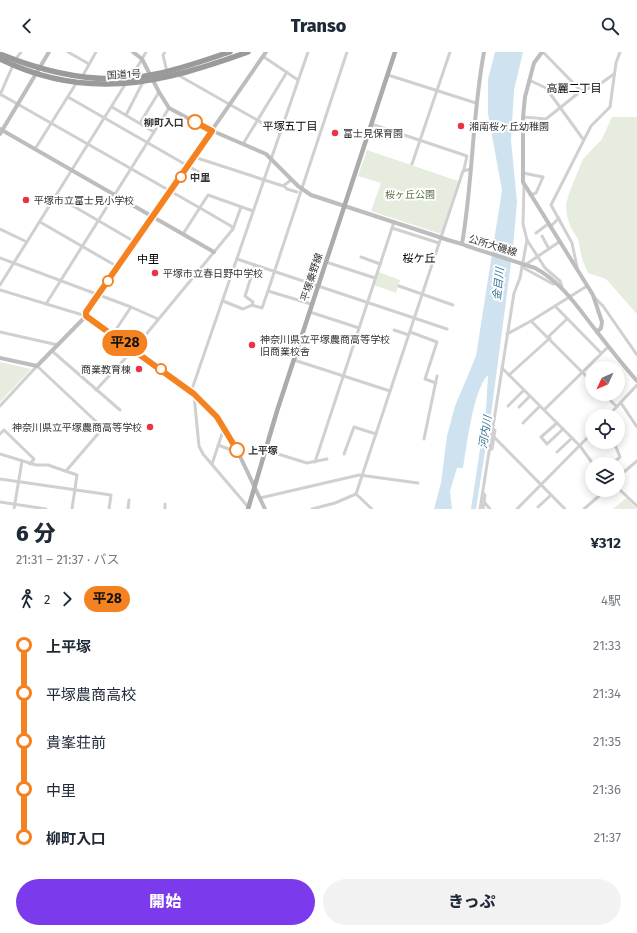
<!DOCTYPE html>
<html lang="ja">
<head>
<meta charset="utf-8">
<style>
  :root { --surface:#fff; --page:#f2f2f3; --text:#1f2937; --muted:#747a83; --accent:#7c3aed }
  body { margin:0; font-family:"Fira Sans","Noto Sans JP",sans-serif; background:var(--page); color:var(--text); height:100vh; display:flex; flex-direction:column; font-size:15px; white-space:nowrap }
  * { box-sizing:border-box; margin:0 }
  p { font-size:13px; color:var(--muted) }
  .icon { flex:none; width:22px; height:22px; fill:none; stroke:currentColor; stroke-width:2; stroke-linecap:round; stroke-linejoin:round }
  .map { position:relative; height:457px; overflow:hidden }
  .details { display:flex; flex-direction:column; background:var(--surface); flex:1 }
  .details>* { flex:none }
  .badge { padding:0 8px; border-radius:13px; font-size:14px; line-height:26px }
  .needle { width:26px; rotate:226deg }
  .controls { position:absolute; left:585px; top:309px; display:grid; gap:8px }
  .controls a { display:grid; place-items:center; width:40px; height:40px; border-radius:50%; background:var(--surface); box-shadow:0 2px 10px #0003; font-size:20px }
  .map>.badge { position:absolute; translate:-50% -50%; box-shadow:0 0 0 2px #fff }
  .legs { display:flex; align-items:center; gap:6px; height:44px; padding:0 16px; font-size:13px }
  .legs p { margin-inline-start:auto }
  .overview { display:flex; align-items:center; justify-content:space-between; height:68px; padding:0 16px }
  h1 { font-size:22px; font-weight:800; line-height:30px }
  .action { display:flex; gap:8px; margin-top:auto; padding:8px 16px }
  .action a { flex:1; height:46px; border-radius:24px; background:var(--accent); color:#fff; font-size:16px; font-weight:800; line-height:46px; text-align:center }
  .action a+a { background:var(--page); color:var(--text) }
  ul { padding:0 16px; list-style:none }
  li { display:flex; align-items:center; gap:14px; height:48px; font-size:15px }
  li i { display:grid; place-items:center; width:6px; height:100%; margin:0 5px; background:currentColor }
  li i::after { content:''; width:10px; height:10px; margin:-5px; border:3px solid; border-radius:50%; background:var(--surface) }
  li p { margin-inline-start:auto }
  li:first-child i { background:linear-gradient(#0000 50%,currentColor 0) }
  li:last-child i { background:linear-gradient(currentColor 50%,#0000 0) }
  header { display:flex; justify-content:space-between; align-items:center; height:52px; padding:0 16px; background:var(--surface); font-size:18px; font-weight:800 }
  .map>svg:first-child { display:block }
  .green { fill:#e6ecde }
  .water { fill:#cee3ef }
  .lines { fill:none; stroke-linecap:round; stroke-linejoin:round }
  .street { stroke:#d0d0d0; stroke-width:3 }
  .secondary { stroke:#bdbdbd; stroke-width:4 }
  .primary { stroke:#ababab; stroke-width:4.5 }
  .highway { stroke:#9a9a9a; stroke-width:5.5 }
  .secondary-bridge { stroke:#bdbdbd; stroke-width:4 }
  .line-1-casing { stroke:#fff; stroke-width:9 }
  .line-1 { stroke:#f58220; stroke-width:6 }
  .stop-1-dot { fill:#fff; stroke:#f58220; stroke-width:2 }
  .poi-dot { fill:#ea3445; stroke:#fff; stroke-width:1.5 }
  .labels { text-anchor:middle; stroke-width:4; stroke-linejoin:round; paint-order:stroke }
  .street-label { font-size:10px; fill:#333; stroke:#fff }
  .stop-label { font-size:10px; font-weight:bold; fill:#333; stroke:#fff; text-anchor:start }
  .poi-label { font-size:10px; fill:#333; stroke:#fff; text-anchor:start }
  .park-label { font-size:10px; fill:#57713e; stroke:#fff }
  .neighbourhood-label { font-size:11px; fill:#000; stroke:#fff }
  .water-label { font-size:11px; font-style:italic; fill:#3d7799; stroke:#fff }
</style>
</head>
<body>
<header><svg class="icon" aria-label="back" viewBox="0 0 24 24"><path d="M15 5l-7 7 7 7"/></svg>Transo<svg class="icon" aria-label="search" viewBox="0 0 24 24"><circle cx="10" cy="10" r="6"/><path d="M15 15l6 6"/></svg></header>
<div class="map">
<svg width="637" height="457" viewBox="0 0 637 457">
  <rect width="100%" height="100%" fill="#fff"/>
  <!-- green -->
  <g class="green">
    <polygon points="612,65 637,65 637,262 606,227 588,221 582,207 578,187 571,176 567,164 566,153 569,141 583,107 602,87"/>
    <polygon points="367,98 458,129 441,182 371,159 381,131 358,124"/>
    <polygon points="379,220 400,228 396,241 374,233"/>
    <polygon points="0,310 31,317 0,350"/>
    <polygon points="626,446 637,457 613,457"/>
  </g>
  <!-- water -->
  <path class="water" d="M495,0H523L514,38L511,88L517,150L513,196L492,355L476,457H471L486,358L488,323C473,338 467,393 463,416H457L450,439L452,457H434L441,431L447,384L455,354L476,304L502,138L488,62V27Z"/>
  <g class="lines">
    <!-- street -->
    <g class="street">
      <polyline points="68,0 89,12"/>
      <polyline points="165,0 163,3 167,20"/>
      <polyline points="543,0 581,39"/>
      <polyline points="264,5 298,28"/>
      <polyline points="15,8 21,0"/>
      <polyline points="178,23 280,81"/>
      <polyline points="388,23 476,51"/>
      <polyline points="82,25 96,0"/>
      <polyline points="131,26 146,0"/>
      <polyline points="529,28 546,36 583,87"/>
      <polyline points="0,42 200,156 231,174 233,177"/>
      <polyline points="0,43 13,13"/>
      <polyline points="68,45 209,126"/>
      <polyline points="112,55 154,80"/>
      <polyline points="126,63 143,30"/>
      <polyline points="523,65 546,67 581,39 600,32 614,22"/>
      <polyline points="140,71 159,40"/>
      <polyline points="371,72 467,104 464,117"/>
      <polyline points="243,92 287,20"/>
      <polyline points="35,97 77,30"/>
      <polyline points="194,105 283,134 291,128"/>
      <polyline points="412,112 450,0"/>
      <polyline points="523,121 543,125 536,141 530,143"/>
      <polyline points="284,134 287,137 297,140"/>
      <polyline points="56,144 135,190"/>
      <polyline points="40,170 118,215"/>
      <polyline points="550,175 559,166"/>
      <polyline points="392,176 439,191"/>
      <polyline points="0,177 27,190"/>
      <polyline points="536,181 548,172"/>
      <polyline points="183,182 208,143 253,159"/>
      <polyline points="542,184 549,197"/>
      <polyline points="527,188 545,216 560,229 562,235"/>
      <polyline points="361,205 380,212"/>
      <polyline points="0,206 131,255 158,267"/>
      <polyline points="237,207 447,277"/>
      <polyline points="326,210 375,226"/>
      <polyline points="577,215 572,191 551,153 591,74 610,55 616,11 620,0"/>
      <polyline points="557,231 553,232 522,215 559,190"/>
      <polyline points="0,233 126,31"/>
      <polyline points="399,234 453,253"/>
      <polyline points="587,234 531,269 592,330"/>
      <polyline points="0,238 86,264"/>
      <polyline points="268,239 347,0"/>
      <polyline points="594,245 603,254 637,303"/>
      <polyline points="223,249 243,257 252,253 262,256 268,239 311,252"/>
      <polyline points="46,252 169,56"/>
      <polyline points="252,253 253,250 245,244 255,213"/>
      <polyline points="555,254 601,301"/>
      <polyline points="310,260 359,276"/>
      <polyline points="394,278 409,283"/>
      <polyline points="0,280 58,293"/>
      <polyline points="410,280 437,290 425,327 436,331"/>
      <polyline points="113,282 131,255"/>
      <polyline points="507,282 531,269"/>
      <polyline points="548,285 567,267"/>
      <polyline points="52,299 120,358"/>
      <polyline points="294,308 390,339"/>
      <polyline points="502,316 580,394 593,412"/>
      <polyline points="509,323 550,286"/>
      <polyline points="96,338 134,297 233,177 241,155"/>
      <polyline points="191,340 308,0"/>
      <polyline points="604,342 617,355"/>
      <polyline points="194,343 199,394 203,402 249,456"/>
      <polyline points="621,351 637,375"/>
      <polyline points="0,354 37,314 103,376 66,419"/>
      <polyline points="508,354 524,338"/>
      <polyline points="519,355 530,344"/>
      <polyline points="544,358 608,295"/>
      <polyline points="608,364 637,333"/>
      <polyline points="523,371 540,354"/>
      <polyline points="557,371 541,385 547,392 563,377"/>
      <polyline points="0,382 4,378 34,407 30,412"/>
      <polyline points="494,385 565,457"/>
      <polyline points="424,387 437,324"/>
      <polyline points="218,393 234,399 237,398"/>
      <polyline points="265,398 307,411 327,407"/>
      <polyline points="490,398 492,397 495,378"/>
      <polyline points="557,400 572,386"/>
      <polyline points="0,402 36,413 48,413 77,423 72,457"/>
      <polyline points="344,402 354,375 376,382"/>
      <polyline points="315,410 394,170"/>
      <polyline points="212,412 224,376"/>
      <polyline points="612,412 620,405 614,390"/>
      <polyline points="618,425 637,409"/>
      <polyline points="0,427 111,443 109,457"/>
      <polyline points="618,436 637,454"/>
      <polyline points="356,442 372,457"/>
      <polyline points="260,446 359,423 418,431"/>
      <polyline points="0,450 46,457"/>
      <polyline points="484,450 490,457"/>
      <polyline points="165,452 165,457"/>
      <polyline points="538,455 551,443"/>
      <polyline points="14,457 22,409"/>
      <polyline points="128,457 129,448"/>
      <polyline points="312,457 335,451 356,442 463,119 471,117"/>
      <polyline points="480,457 514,241 520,226 527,188 523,172 524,133"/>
      <polyline points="483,457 485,443 483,441"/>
      <polyline points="517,457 592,381"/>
      <polyline points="584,457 606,438"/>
    </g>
    <!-- secondary -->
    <g class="secondary">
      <polyline points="133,0 142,7 159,40 169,56 208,77 266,102 298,134 311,143 433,183"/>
      <polyline points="542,0 534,11 525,45 523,65 523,130 593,243 602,270 601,276 597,280"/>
      <polyline points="0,77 214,200"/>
      <polyline points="0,82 49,0"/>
      <polyline points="448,188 462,192"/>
      <path d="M467,194L462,192C473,129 472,64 484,0"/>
      <path d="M535,216C561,230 576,253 594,276C608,294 622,312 637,329"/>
      <polyline points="86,264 134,297 205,352 224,375 237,398 265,457"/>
      <polyline points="0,306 37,314 86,264 86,260 266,0"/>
    </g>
    <!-- primary -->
    <polyline class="primary" points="248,457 277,359 395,0"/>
    <!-- highway -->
    <g class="highway">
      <path d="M0,2C49,22 103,34 156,22C181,17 205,8 230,0"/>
      <path d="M0,7C87,50 162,31 248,0"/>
    </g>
    <!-- secondary-bridge -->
    <g class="secondary-bridge">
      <polyline points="433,183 448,188"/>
      <polyline points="467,194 535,216"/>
    </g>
  </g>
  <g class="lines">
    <!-- line-1 casing -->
    <g class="line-1-casing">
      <polyline id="line-1" points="195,70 212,79 86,260 86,264 194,342 217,365 237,398"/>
    </g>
    <!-- line-1 -->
    <use href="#line-1" class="line-1"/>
  </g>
  <!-- markers -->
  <g class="stop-1-dot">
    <circle cx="195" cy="70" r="7"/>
    <circle cx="181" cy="125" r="5"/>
    <circle cx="108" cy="229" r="5"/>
    <circle cx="161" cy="317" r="5"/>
    <circle cx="237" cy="398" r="7"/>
  </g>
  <g class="poi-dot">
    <circle cx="461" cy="74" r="4"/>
    <circle cx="335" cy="81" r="4"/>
    <circle cx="26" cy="148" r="4"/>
    <circle cx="155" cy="221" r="4"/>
    <circle cx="252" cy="293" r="4"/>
    <circle cx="139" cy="317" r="4"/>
    <circle cx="150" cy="375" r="4"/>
  </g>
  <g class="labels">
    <!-- street labels -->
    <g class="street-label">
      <text transform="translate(124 22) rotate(-3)" y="4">国道1号</text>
      <text transform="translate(493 193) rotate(17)" y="4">公所大磯線</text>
      <text transform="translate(311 225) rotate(-72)" y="4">平塚秦野線</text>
    </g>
    <!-- stop labels -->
    <g class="stop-label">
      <text x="184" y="74" text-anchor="end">柳町入口</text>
      <text x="190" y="129">中里</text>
      <text x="248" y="402">上平塚</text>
    </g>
    <!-- poi labels -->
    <g class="poi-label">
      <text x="469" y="78">湘南桜ヶ丘幼稚園</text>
      <text x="343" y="85">富士見保育園</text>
      <text x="34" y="152">平塚市立富士見小学校</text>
      <text x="163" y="225">平塚市立春日野中学校</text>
      <text x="260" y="291">神奈川県立平塚農商高等学校<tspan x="260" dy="12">旧商業校舎</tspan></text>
      <text x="131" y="321" text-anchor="end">商業教育棟</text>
      <text x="142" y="379" text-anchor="end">神奈川県立平塚農商高等学校</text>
    </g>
    <!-- park labels -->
    <g class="park-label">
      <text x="410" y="146">桜ヶ丘公園</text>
    </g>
    <!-- neighbourhood labels -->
    <g class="neighbourhood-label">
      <text x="574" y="40">高麗二丁目</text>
      <text x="290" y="78">平塚五丁目</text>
      <text x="419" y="210">桜ケ丘</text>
      <text x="148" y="211">中里</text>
    </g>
    <!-- water labels -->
    <g class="water-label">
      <text transform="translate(498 232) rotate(-84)" y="4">金目川</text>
      <text transform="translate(485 380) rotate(-81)" y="4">河内川</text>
    </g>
  </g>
</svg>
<div class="controls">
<a><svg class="needle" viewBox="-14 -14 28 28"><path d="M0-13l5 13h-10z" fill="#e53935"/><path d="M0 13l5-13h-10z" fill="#747a83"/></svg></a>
<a><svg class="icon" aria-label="locate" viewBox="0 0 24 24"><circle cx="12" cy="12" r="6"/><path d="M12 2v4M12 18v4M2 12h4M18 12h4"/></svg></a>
<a><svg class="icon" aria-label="layers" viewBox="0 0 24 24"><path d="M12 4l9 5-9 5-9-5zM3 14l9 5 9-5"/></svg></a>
</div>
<b class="badge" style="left:125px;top:291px;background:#f58220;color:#111">平28</b>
</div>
<section class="details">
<div class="overview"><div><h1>6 分</h1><p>21:31 – 21:37 · バス</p></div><b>¥312</b></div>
<div class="legs"><svg class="icon" aria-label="walk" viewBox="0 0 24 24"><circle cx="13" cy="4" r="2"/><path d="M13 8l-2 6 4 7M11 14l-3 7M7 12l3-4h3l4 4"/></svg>2<svg class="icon" aria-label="forward" viewBox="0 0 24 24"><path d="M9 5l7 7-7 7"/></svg><b class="badge" style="background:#f58220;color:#111">平28</b><p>4駅</p></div>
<ul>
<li><i style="color:#f58220"></i><b>上平塚</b><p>21:33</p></li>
<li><i style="color:#f58220"></i><span>平塚農商高校</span><p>21:34</p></li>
<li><i style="color:#f58220"></i><span>貴峯荘前</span><p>21:35</p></li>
<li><i style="color:#f58220"></i><span>中里</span><p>21:36</p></li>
<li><i style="color:#f58220"></i><b>柳町入口</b><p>21:37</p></li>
</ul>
<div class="action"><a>開始</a><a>きっぷ</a></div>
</section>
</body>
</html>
